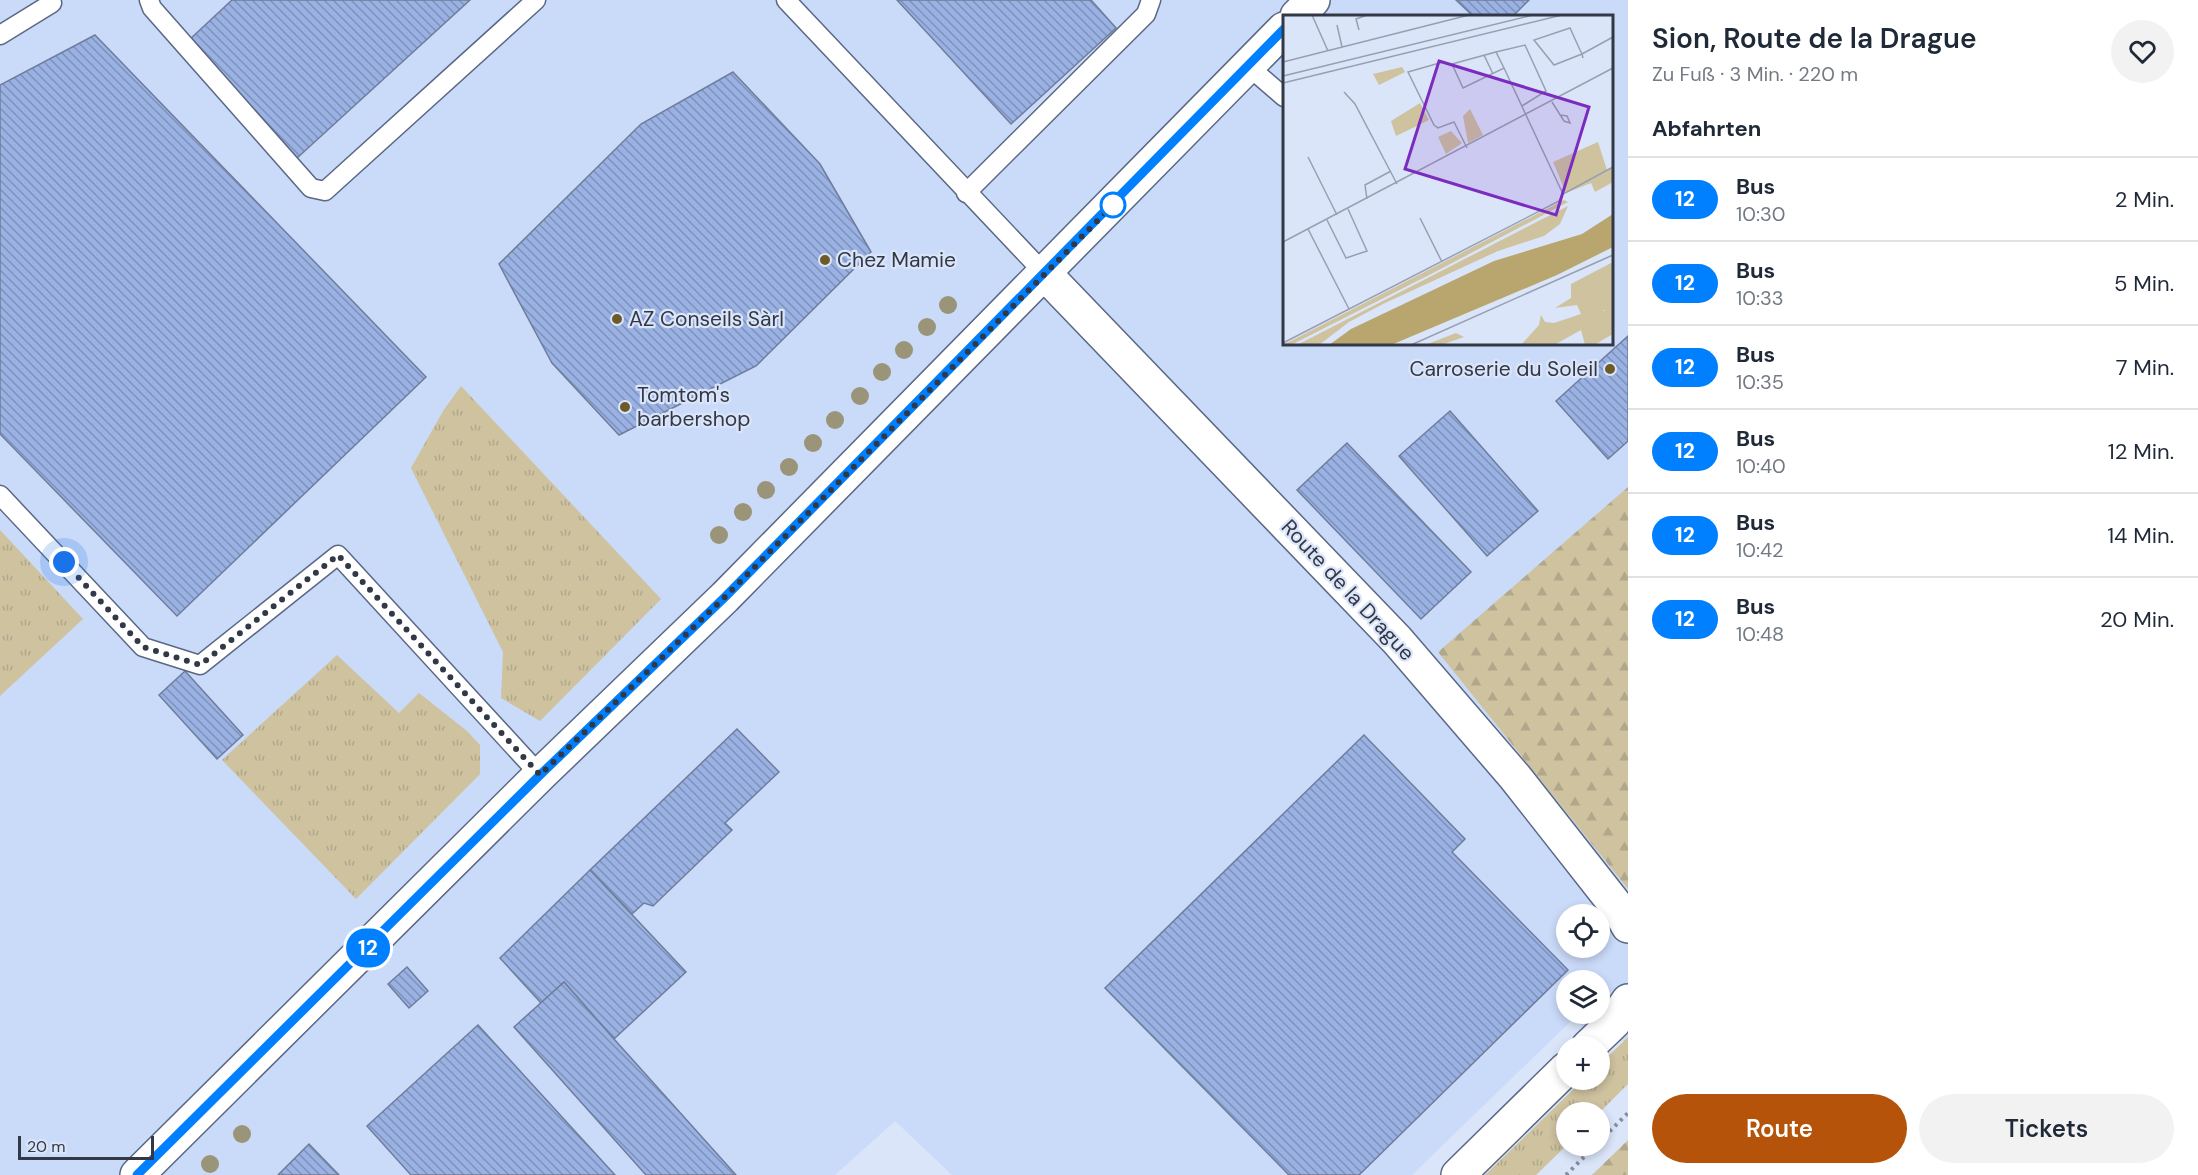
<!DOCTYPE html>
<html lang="de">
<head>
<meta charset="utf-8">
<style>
  :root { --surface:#fff; --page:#f2f2f3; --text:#1f2937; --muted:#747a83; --line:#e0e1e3; --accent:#b45309 }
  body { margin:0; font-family:"DM Sans",sans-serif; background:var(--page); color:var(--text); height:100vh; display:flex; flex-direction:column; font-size:22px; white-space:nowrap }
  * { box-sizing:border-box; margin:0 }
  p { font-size:20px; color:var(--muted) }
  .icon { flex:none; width:33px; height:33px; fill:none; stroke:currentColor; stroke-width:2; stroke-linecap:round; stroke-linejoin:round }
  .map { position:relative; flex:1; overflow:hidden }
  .drawer { display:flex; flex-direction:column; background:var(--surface); width:570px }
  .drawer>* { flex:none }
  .badge { padding:0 12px; border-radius:20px; font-size:21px; line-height:39px }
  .tools { position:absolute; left:1556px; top:904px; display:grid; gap:12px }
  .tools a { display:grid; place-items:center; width:54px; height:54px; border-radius:50%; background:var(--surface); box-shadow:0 3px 9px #0003; font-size:30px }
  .scale { position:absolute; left:18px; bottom:15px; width:136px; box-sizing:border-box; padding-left:6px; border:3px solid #323845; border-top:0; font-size:16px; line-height:21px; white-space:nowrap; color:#323845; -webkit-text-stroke:4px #dbe5f9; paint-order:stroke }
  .you { position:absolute; width:30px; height:30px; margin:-15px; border:4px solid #fff; border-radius:50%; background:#1a73e8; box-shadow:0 0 0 9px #1a73e833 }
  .map>.badge { position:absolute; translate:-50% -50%; box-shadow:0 0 0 3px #fff }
  h2 { padding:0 24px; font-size:22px; line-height:54px }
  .round { display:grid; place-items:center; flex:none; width:63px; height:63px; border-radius:32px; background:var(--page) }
  .head { display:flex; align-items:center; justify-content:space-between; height:102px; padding:0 24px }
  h1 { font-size:28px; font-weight:600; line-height:45px }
  .primary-button { display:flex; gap:12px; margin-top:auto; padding:12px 24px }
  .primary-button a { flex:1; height:69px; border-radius:36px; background:var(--accent); color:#fff; font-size:24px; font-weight:600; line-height:69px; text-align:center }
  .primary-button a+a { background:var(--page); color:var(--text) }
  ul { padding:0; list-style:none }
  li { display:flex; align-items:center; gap:18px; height:84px; padding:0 24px; border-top:2px solid var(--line) }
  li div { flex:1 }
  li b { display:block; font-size:22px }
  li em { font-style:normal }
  li .badge { min-width:66px; font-weight:700; text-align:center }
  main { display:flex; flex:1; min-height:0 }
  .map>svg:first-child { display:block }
  .built { fill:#cadaf9; fill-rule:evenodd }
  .grass { fill:url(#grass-tufts) }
  .forest { fill:url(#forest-firs) }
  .building { fill:url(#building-back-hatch); stroke:#6f7d9b; stroke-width:1.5 }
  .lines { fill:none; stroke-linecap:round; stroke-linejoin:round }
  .service-casing { stroke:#5a6884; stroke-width:21 }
  .minor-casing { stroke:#5a6884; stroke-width:36 }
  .tertiary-casing { stroke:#5a6884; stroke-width:36 }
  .path { stroke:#858d9e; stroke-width:4; stroke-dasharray:3 4.5; stroke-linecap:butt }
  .service { stroke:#fff; stroke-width:18 }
  .minor { stroke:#fff; stroke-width:33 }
  .tertiary { stroke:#fff; stroke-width:33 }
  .tree { fill:#9a9478 }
  .line-casing { stroke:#fff; stroke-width:14 }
  .line { stroke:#0080ff; stroke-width:9 }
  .walk { stroke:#323845; stroke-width:6; stroke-dasharray:0 10.8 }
  .stop-dot { fill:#fff; stroke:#0080ff; stroke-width:3 }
  .poi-dot { fill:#6c5b29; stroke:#dbe5f9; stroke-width:2 }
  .labels { text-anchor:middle; stroke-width:4.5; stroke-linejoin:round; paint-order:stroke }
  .poi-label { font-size:21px; fill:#323845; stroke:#dbe5f9; text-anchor:start }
  .street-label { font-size:21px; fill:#323845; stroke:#dbe5f9 }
  .inset-road { fill:none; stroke:#97a0b1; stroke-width:1.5 }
  .view { fill:#7b2cbf; fill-opacity:0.15; stroke:#7b2cbf; stroke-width:3 }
  .inset-edge { fill:none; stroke:#323845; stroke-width:3 }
</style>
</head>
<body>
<main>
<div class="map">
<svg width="1628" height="1175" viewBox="0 0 1628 1175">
  <defs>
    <pattern id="grass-tufts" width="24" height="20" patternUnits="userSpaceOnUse" patternTransform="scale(1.5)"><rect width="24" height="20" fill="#cec29f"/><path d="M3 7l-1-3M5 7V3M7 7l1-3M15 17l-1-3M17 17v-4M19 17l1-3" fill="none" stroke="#b1a78a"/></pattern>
    <pattern id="forest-firs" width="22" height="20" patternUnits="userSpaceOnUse" patternTransform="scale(1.5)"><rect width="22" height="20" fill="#cec29f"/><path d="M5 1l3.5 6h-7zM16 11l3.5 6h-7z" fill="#b1a78a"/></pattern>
    <pattern id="building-back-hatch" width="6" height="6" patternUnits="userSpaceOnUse" patternTransform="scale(1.5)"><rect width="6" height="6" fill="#9ab1e3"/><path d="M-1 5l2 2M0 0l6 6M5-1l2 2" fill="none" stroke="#7e91ba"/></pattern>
  </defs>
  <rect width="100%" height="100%" fill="#dbe5f9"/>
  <!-- built -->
  <path class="built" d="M0,0H1628V1040L1605,1044L1573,1019L1412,1175H952L895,1121L835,1175H0ZM1284,16H1612V344H1284ZM1566,915H1599V948H1566ZM1566,981H1599V1014H1566Z"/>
  <!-- grass -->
  <g class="grass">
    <polygon points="461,386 661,599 540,721 501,698 503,652 411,468 443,411"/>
    <polygon points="0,530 83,619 0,696"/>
    <polygon points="337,655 399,713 419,693 467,731 480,745 480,774 356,899 222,760"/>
    <polygon points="1628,1037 1628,1084 1599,1113 1566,1113 1566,1146 1536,1175 1485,1175 1583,1080 1599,1080 1599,1065"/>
  </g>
  <!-- forest -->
  <g class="forest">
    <polygon points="1628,487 1628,889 1438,652"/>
    <polygon points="1628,1140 1628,1175 1592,1175"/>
  </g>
  <!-- building -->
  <g class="building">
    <polygon points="232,0 470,0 296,159 188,41"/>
    <polygon points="897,0 1091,0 1116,28 1011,124"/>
    <polygon points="1456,0 1529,0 1513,16 1473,16"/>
    <polygon points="95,35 426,377 177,616 0,434 0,85"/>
    <polygon points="733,72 820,164 871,252 756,366 619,435 552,363 499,264 641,124"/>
    <polygon points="1628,336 1628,441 1608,459 1556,401"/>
    <polygon points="1450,411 1538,511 1487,556 1399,456"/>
    <polygon points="1347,443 1471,572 1421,619 1297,490"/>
    <polygon points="185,671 243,735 217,759 159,695"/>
    <polygon points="737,729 779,772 725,823 732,830 653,906 644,903 632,914 590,870"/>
    <polygon points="1364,735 1465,839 1452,852 1568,970 1359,1175 1289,1175 1105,988"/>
    <polygon points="590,870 686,972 614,1039 564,982 541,1003 500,958"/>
    <polygon points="407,967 428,991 409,1008 388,984"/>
    <polygon points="564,982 614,1039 736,1175 646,1175 514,1027"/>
    <polygon points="478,1025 615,1175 411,1175 367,1126"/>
    <polygon points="309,1144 339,1175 278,1175"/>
  </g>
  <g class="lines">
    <!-- service casing -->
    <g class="service-casing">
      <g id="service">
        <polyline points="149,0 152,8 311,188 325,191 536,0"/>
        <polyline points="786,0 1045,274"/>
        <polyline points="0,35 52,3"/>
        <polyline points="1248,66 1284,97"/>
        <polyline points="966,193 1146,14 1151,0"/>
        <polyline points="0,495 143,647 200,665 338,555 540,775"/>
      </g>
    </g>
    <!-- minor casing -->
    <g class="minor-casing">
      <g id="minor">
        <polyline points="1045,274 1397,640 1515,777 1618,908 1628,926"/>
        <polyline points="1588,1047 1614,1022 1628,1001"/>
        <polyline points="1458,1175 1566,1069"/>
      </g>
    </g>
    <!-- tertiary casing -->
    <g class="tertiary-casing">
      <g id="tertiary">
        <polyline points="1297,16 1313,0"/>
        <polyline points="137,1175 540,775 725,597 1284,29"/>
      </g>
    </g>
    <!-- path -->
    <g class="path">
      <polyline points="1599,1142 1628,1113"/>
      <polyline points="1566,1175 1595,1146"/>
    </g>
    <!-- service -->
    <use href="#service" class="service"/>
    <!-- minor -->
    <use href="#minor" class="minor"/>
    <!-- tertiary -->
    <use href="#tertiary" class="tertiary"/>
  </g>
  <!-- trees -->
  <g class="tree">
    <circle cx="948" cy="305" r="9"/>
    <circle cx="927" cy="327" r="9"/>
    <circle cx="904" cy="350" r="9"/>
    <circle cx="882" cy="372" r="9"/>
    <circle cx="860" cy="396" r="9"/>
    <circle cx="835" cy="420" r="9"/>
    <circle cx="813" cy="443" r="9"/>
    <circle cx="789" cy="467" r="9"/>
    <circle cx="766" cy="490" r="9"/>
    <circle cx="743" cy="512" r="9"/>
    <circle cx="719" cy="535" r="9"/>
    <circle cx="242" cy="1134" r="9"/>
    <circle cx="210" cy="1164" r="9"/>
  </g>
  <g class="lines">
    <!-- line casing -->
    <g class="line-casing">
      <polyline id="line" points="137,1175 540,775 725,597 1284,29"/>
    </g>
    <!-- line -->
    <use href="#line" class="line"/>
    <!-- walk -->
    <polyline class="walk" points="64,562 143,647 200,665 338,555 540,775 725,597 1117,201 1113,205"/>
  </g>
  <!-- markers -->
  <circle class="stop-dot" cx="1113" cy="205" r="12"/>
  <g class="poi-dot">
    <circle cx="825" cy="260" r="6"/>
    <circle cx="617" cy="319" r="6"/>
    <circle cx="1610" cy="369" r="6"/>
    <circle cx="625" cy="407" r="6"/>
  </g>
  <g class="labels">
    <!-- poi labels -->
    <g class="poi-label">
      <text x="837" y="267">Chez Mamie</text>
      <text x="629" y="326">AZ Conseils Sàrl</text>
      <text x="1598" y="376" text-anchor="end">Carroserie du Soleil</text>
      <text x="637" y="402">Tomtom's<tspan x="637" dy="24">barbershop</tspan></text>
    </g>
    <!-- street labels -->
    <g class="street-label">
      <text transform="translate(1348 590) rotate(47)" y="7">Route de la Drague</text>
    </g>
  </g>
  <!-- overview -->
  <g transform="translate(1283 15)">
    <rect width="330" height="330" fill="#dbe5f9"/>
    <path d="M119,52L122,57L96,70L90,59ZM137,88L146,105L113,121L108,106ZM187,94L200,120L185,128L180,101ZM168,116L179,128L163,139L155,122ZM281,185L285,187L150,258L8,330H0ZM317,296H325L324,311L330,319L311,330H302L298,315ZM173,318L181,322L158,330H142Z" fill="#cec29f"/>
    <path d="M315,127L324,155L330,152V167L312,177L308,168L283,178L270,147ZM285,191L277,209L261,221L215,236L100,289L66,307L36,330H14ZM330,247V317L324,314L322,295L315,298L316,310L308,317L298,315L271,330H238L256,310L258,300L262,307L271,308L298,299L294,290L272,293L288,283V269Z" fill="#cec29f"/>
    <path d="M330,199V232L274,260L108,330H46L68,314L211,246L299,219Z" fill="#b9a66f"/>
    <path class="inset-road" d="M29,0L45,36M54,10L59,32M76,15L73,4L84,0M213,37L242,30L263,76L239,91M201,40L210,59M300,43L299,39L297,35L287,13L251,25L271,50L299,39L330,22M0,47L186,0M160,47L125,57L151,110L155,113L171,107L184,133M221,53L213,37L169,49L180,73L221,53L280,179M0,61L250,0M0,68L279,0M61,77L72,89L114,169M269,87L281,106L287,108L284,101L277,100M25,142L54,200M84,184L82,170L108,156M137,203L159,247M44,205L63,243L84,236L65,194M25,214L66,294M0,227L330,53M0,328L276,186L280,179L330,152M128,330L330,240"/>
    <path class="view" d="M156,46L306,92L273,200L122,154Z"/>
    <rect width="330" height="330" class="inset-edge"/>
  </g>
</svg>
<div class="tools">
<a><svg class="icon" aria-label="locate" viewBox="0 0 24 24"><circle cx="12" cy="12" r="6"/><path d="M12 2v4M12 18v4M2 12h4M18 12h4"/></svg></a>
<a><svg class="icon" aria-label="layers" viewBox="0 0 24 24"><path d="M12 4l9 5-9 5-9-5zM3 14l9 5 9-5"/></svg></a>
<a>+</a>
<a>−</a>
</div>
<div class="scale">20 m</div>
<div class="you" style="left:64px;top:562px"></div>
<b class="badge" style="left:368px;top:948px;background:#0080ff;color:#fff">12</b>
</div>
<section class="drawer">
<div class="head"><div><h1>Sion, Route de la Drague</h1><p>Zu Fuß · 3 Min. · 220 m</p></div><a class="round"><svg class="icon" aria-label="heart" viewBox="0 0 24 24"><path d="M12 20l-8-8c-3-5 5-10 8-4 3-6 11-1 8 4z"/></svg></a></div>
<h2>Abfahrten</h2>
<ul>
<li><span class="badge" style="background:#0080ff;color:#fff">12</span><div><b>Bus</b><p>10:30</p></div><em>2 Min.</em></li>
<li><span class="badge" style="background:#0080ff;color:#fff">12</span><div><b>Bus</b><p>10:33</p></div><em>5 Min.</em></li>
<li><span class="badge" style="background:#0080ff;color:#fff">12</span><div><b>Bus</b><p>10:35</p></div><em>7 Min.</em></li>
<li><span class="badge" style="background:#0080ff;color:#fff">12</span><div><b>Bus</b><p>10:40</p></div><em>12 Min.</em></li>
<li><span class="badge" style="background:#0080ff;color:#fff">12</span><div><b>Bus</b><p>10:42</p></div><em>14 Min.</em></li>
<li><span class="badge" style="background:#0080ff;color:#fff">12</span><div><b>Bus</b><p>10:48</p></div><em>20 Min.</em></li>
</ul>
<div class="primary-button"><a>Route</a><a>Tickets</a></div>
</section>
</main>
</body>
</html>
